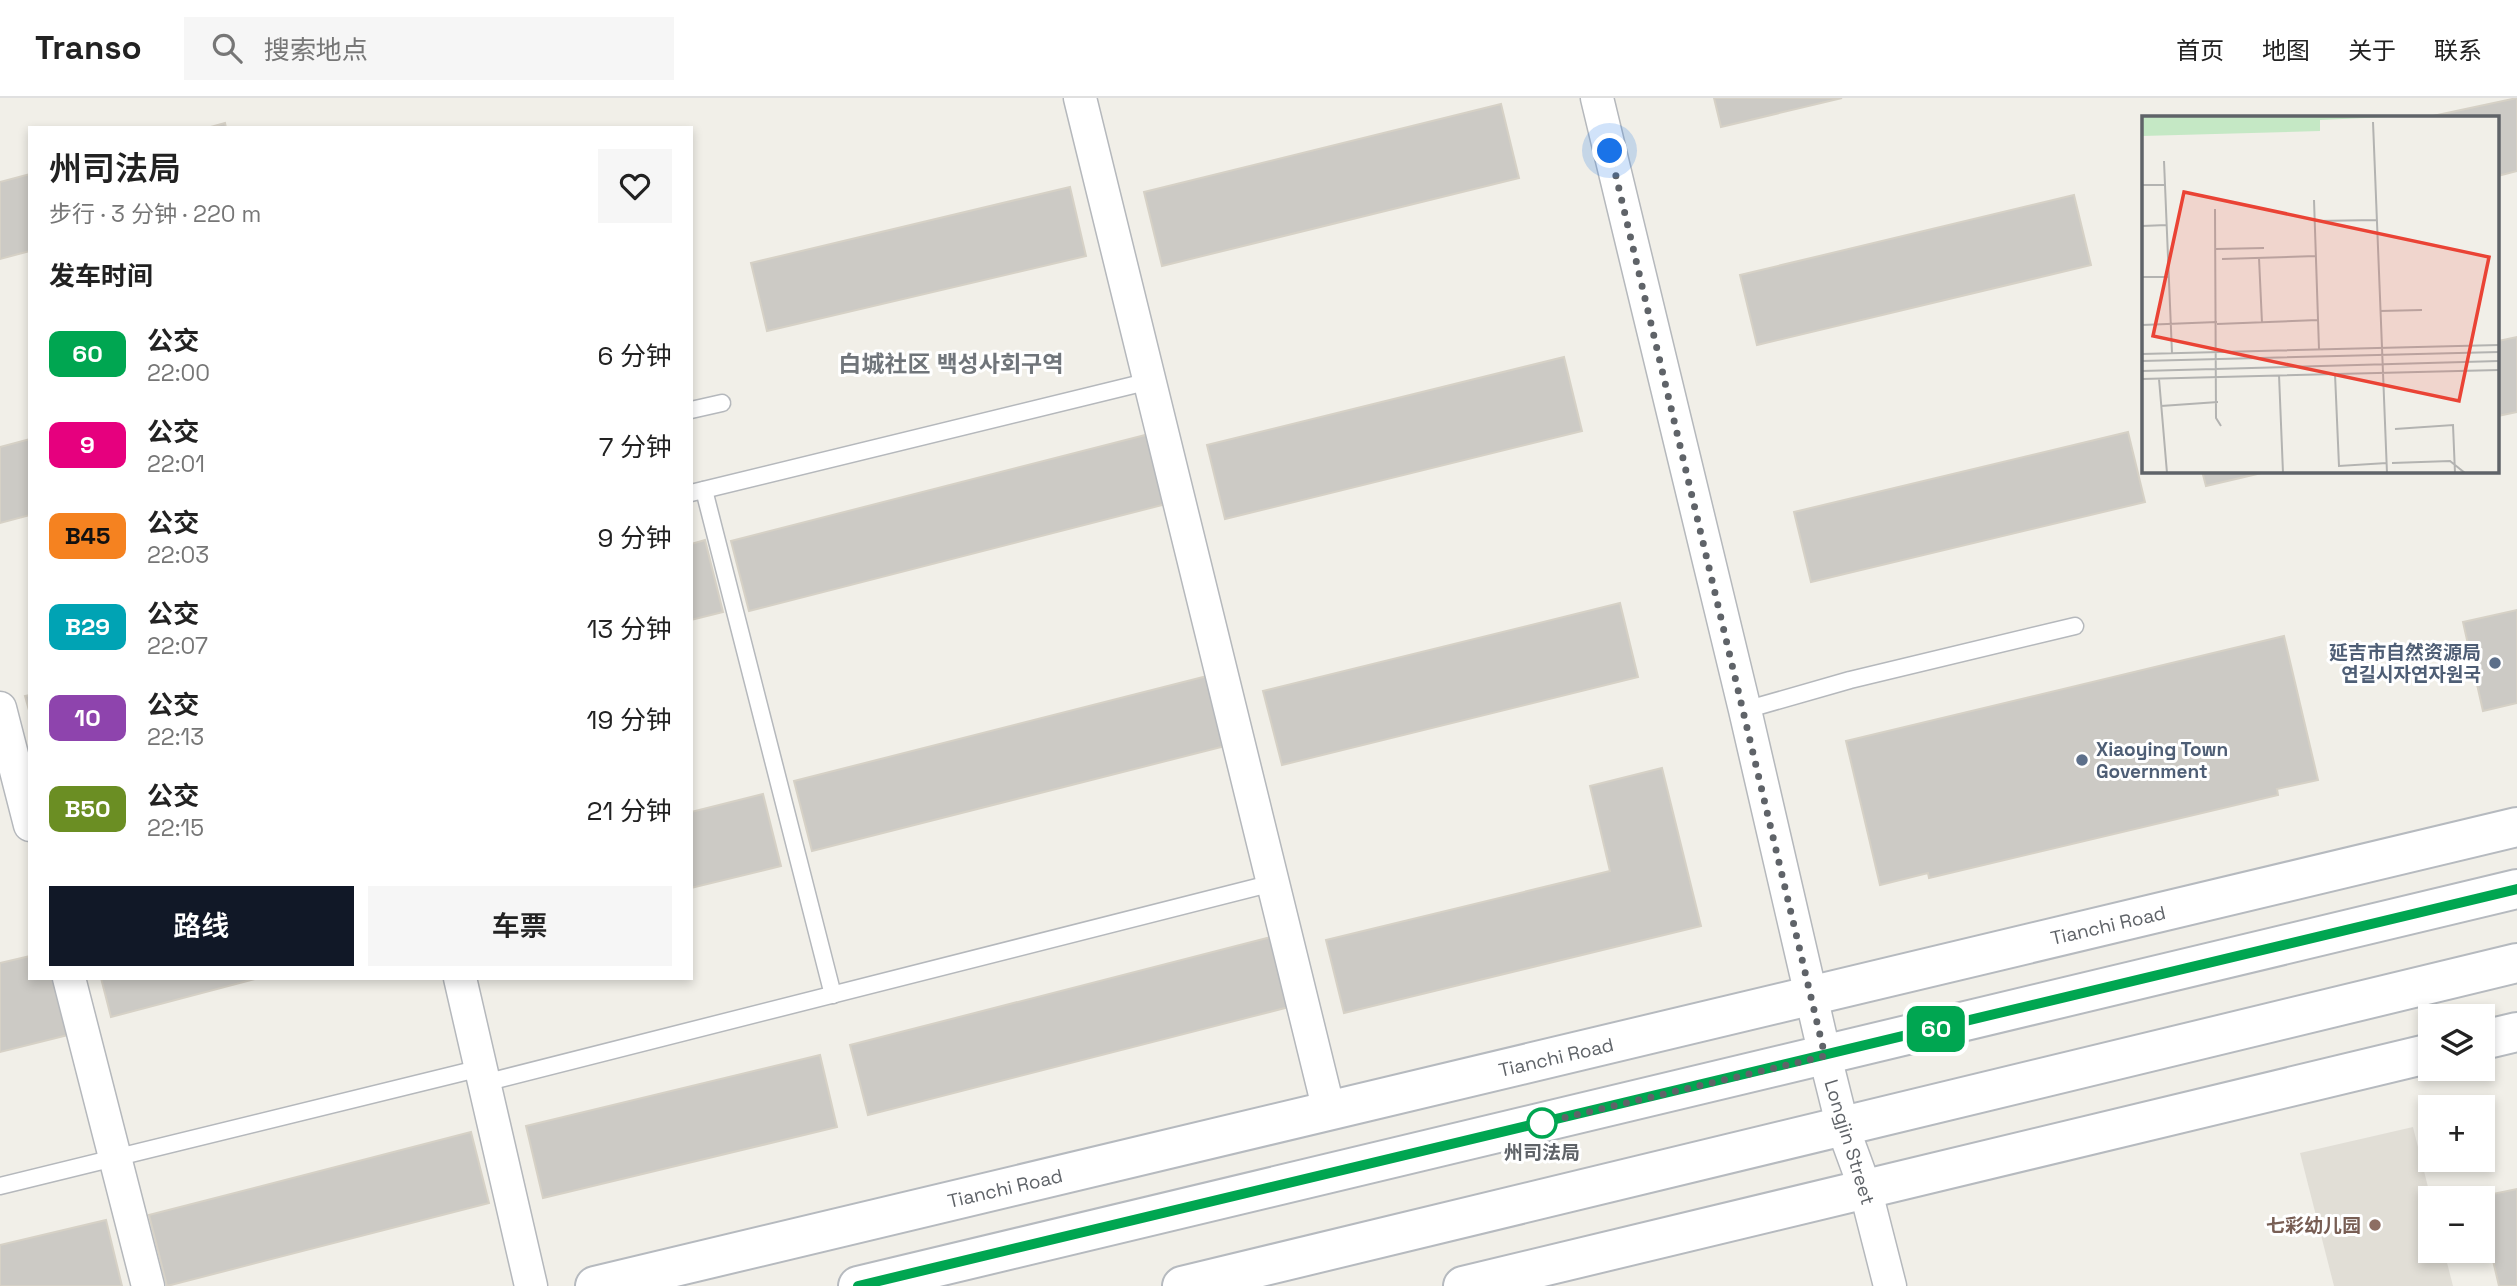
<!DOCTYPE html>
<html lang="zh">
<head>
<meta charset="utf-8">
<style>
  :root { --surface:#fff; --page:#f6f6f6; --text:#222; --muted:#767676; --line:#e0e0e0; --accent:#111827 }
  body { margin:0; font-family:"Space Grotesk","Noto Sans SC","Noto Sans KR",sans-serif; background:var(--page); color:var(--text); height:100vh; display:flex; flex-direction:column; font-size:26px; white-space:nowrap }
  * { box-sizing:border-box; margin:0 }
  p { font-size:23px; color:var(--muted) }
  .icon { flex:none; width:38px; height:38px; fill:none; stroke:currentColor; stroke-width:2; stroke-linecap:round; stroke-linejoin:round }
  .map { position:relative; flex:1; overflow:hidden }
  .side { position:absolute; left:28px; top:28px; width:665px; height:854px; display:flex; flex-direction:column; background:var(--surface); border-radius:0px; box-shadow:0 4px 10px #0003 }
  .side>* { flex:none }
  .badge { padding:0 14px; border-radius:10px; font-size:24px; line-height:46px }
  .tools { position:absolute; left:2418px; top:906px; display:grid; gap:14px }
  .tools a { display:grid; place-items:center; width:77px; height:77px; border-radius:0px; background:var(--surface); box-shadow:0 4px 10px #0003; font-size:35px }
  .you { position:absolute; width:35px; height:35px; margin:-18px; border:5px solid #fff; border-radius:50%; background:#1a73e8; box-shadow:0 0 0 10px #1a73e833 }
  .map>.badge { position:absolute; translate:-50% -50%; box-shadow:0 0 0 4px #fff }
  h2 { padding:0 21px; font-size:26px; line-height:63px }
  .round { display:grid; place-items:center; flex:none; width:74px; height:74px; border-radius:0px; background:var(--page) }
  .summary { display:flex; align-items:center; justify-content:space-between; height:119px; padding:0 21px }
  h1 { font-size:33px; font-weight:600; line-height:52px }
  .cta { display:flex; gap:14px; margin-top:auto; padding:14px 21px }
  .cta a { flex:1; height:80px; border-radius:0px; background:var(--accent); color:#fff; font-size:28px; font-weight:600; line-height:80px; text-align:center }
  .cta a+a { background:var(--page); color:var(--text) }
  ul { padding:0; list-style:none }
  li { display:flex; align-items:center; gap:21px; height:91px; padding:0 21px }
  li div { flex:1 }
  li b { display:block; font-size:26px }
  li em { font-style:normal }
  li .badge { min-width:77px; font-weight:700; text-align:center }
  header { display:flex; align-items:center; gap:42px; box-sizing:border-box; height:98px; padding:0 35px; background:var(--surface); border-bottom:2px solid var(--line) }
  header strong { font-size:33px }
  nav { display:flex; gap:38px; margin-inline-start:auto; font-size:24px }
  .search { width:490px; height:63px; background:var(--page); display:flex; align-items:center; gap:18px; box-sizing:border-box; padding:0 24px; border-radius:0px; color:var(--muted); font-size:26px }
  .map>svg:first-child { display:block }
  .education { fill:#e1ded6 }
  .building { fill:#cccac5; stroke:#d6d1c6; stroke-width:2 }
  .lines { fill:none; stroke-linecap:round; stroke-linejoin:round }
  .lane-casing { stroke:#b5b8bc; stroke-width:19 }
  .street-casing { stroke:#b5b8bc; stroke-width:35 }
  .secondary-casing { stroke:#b6babf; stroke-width:42 }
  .lane { stroke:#fff; stroke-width:16 }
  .street { stroke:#fff; stroke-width:32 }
  .secondary { stroke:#fff; stroke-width:38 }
  .line-casing { stroke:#fff; stroke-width:16 }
  .line { stroke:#00a651; stroke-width:10 }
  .walk { stroke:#5f6368; stroke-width:7; stroke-dasharray:0 12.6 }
  .service-dot { fill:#5c6f8a; stroke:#fff; stroke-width:2.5 }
  .stop-dot { fill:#fff; stroke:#00a651; stroke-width:3.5 }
  .education-dot { fill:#8d6e63; stroke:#fff; stroke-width:2.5 }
  .labels { text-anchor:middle; stroke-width:6; stroke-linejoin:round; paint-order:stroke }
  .service-label { font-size:19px; font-weight:bold; fill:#4e5e75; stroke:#fff; text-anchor:end }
  .street-label { font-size:19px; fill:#5f6368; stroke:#fff }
  .stop-label { font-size:19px; font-weight:bold; fill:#5f6368; stroke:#fff }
  .education-label { font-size:19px; font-weight:bold; fill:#785e54; stroke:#fff; text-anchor:end }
  .quarter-label { font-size:23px; font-weight:bold; fill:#70757a; stroke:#fff }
  .inset-road { fill:none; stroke:#b3b3b1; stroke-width:2 }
  .view { fill:#ea4335; fill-opacity:0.15; stroke:#ea4335; stroke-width:3.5 }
  .inset-edge { fill:none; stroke:#5f6368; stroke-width:3.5 }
</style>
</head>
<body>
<header>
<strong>Transo</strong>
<div class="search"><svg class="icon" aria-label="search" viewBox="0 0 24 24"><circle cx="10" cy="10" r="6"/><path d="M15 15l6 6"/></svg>搜索地点</div>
<nav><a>首页</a><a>地图</a><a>关于</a><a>联系</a></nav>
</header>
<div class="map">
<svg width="2517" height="1188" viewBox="0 0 2517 1188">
  <rect width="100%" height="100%" fill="#f1efe8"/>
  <!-- education -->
  <polygon class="education" points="2413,1029 2431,1101 2431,1153 2444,1153 2453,1188 2334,1188 2300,1055"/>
  <!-- building -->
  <g class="building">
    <polygon points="1714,0 1842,0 1721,29"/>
    <polygon points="2517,0 2517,73 2498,78 2498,19 2428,19"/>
    <polygon points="1501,6 1519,80 1162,168 1144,94"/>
    <polygon points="225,25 226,30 207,30"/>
    <polygon points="30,76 30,153 0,161 0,84"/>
    <polygon points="1070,89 1086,158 767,233 751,165"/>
    <polygon points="2074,97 2091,167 1757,247 1740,177"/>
    <polygon points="2517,239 2517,314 2498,318 2498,243"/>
    <polygon points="1564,259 1582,333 1225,421 1207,347"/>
    <polygon points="2128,334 2145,404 1811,484 1794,414"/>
    <polygon points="1153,335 1170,405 749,513 731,443"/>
    <polygon points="30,341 30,417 0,425 0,349"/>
    <polygon points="2202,373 2270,373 2206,388"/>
    <polygon points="705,442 723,514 691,522 691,446"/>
    <polygon points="1620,505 1638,579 1282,667 1263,593"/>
    <polygon points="2517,512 2517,605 2483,613 2463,524"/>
    <polygon points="2284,538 2318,682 2277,691 2278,697 1929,780 1928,775 1880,787 1846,643"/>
    <polygon points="1215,576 1233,646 812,753 794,683"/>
    <polygon points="30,597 30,616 25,598"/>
    <polygon points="1662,670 1701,828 1344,915 1326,842 1610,773 1590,688"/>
    <polygon points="763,696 781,768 691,790 691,714"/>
    <polygon points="1271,839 1289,909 868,1017 850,947"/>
    <polygon points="30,858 30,880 55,880 68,937 0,954 0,865"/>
    <polygon points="101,880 259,880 111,919"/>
    <polygon points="820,957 837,1029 543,1100 526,1028"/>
    <polygon points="471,1034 489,1105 167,1188 149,1117"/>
    <polygon points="2517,1091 2517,1188 2499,1188 2483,1120 2483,1101 2478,1099"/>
    <polygon points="106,1122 122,1188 0,1188 0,1147"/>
  </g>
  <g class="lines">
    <!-- lane casing -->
    <g class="lane-casing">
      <g id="lane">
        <polyline points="691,312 722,305"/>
        <polyline points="704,392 833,897"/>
        <polyline points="691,395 1150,283"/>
        <polyline points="1745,612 1850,582 2075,528"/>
        <polyline points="484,985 1273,785"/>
        <polyline points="0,1088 481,970"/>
      </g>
    </g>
    <!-- street casing -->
    <g class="street-casing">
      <g id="street">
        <polyline points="1080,0 1329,1013"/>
        <polyline points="1597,0 1745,612 1825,958 1843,1030 1865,1090 1890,1188"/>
        <polyline points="0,610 30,727"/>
        <polyline points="69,880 148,1188"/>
        <polyline points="460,880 531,1188"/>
      </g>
    </g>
    <!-- secondary casing -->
    <g class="secondary-casing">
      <g id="secondary">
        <polyline points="2483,942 2517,934"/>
        <polyline points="595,1188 2517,729"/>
        <polyline points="858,1188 2517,791"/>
        <polyline points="1182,1188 2517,865"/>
        <polyline points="1463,1188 2431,955"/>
      </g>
    </g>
    <!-- lane -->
    <use href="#lane" class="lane"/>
    <!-- street -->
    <use href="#street" class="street"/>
    <!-- secondary -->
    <use href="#secondary" class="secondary"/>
  </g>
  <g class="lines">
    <!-- line casing -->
    <g class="line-casing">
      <polyline id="line" points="858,1188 2517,791"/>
    </g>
    <!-- line -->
    <use href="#line" class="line"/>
    <!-- walk -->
    <polyline class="walk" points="1542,1025 1529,1028 1825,958 1610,53"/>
  </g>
  <!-- markers -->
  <g class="service-dot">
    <circle cx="2495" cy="565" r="7"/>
    <circle cx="2082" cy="662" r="7"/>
  </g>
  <circle class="stop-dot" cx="1542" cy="1025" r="14"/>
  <circle class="education-dot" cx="2375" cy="1127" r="7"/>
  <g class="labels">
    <!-- service labels -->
    <g class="service-label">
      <text x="2481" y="561">延吉市自然资源局<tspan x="2481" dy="22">연길시자연자원국</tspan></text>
      <text x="2096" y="658" text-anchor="start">Xiaoying Town<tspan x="2096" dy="22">Government</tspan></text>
    </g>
    <!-- street labels -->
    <g class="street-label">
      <text transform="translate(2108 827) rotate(-13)" y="7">Tianchi Road</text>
      <text transform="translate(1556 959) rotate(-13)" y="7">Tianchi Road</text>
      <text transform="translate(1850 1044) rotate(73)" y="7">Longjin Street</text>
      <text transform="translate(1005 1090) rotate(-13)" y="7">Tianchi Road</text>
    </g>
    <!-- stop labels -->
    <g class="stop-label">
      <text x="1542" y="1061">州司法局</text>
    </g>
    <!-- education labels -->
    <g class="education-label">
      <text x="2361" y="1134">七彩幼儿园</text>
    </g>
    <!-- quarter labels -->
    <g class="quarter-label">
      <text x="951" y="274">白城社区 백성사회구역</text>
    </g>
  </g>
  <!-- overview -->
  <g transform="translate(2142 18)">
    <rect width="357" height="357" fill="#f1efe8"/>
    <path d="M0,0H268L178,4V15L0,20Z" fill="#c5e8c5"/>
    <path class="inset-road" d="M231,6L245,357M22,45L30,237M0,69H23M172,84L177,233M73,93L74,302L79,310M173,105L235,104M0,110L25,109M74,133L122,132M117,142L120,207M80,143L174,140M0,161H27M238,195L280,194M75,208L176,204M0,209L75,206M0,238L357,229M0,245L357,236M0,255L357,245M193,258L197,350L245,347M137,259L141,357M0,263L357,254M17,263L25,357M19,290L76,286M253,313L311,309L313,357M250,347L308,345L323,357"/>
    <path class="view" d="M42,76L347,141L317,285L11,220Z"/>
    <rect width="357" height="357" class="inset-edge"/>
  </g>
</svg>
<div class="tools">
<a><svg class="icon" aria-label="layers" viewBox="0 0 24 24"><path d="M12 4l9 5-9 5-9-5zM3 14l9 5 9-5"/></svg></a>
<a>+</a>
<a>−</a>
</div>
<div class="you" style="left:1610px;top:53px"></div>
<b class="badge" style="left:1936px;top:931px;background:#00a651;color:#fff">60</b>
<section class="side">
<div class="summary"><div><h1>州司法局</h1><p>步行 · 3 分钟 · 220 m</p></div><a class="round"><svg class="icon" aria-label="heart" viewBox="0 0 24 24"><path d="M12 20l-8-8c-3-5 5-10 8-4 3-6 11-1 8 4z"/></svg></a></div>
<h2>发车时间</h2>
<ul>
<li><span class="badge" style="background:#00a651;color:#fff">60</span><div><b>公交</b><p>22:00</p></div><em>6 分钟</em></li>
<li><span class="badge" style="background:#e6007e;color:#fff">9</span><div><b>公交</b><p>22:01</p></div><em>7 分钟</em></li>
<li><span class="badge" style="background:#f58220;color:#111">B45</span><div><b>公交</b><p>22:03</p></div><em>9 分钟</em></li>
<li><span class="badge" style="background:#00a3b4;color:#fff">B29</span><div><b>公交</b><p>22:07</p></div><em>13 分钟</em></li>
<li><span class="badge" style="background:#8e44ad;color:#fff">10</span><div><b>公交</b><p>22:13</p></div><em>19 分钟</em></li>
<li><span class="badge" style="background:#6b8e23;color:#fff">B50</span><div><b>公交</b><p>22:15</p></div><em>21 分钟</em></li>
</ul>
<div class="cta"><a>路线</a><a>车票</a></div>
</section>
</div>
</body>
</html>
